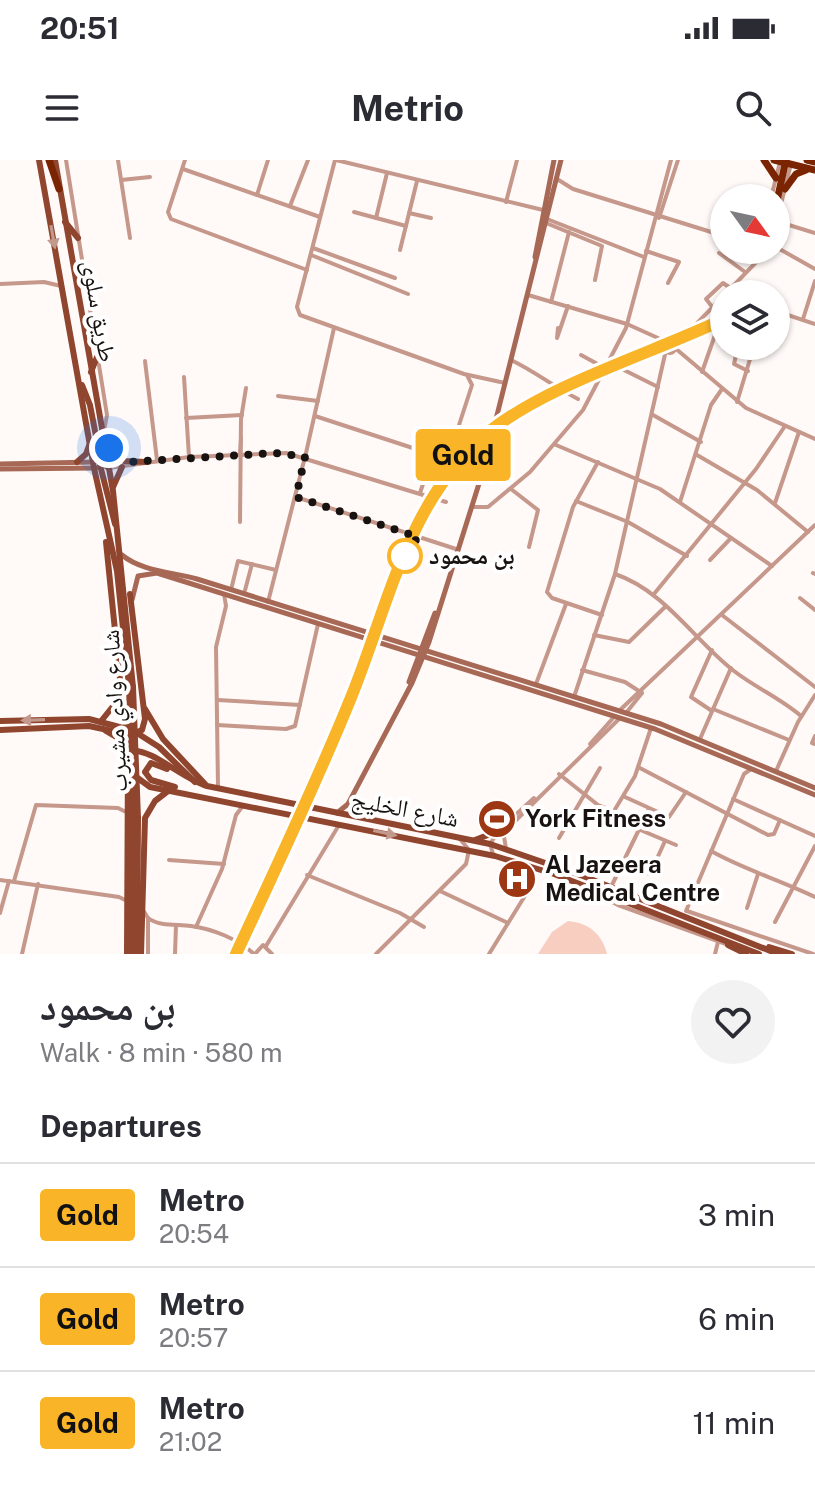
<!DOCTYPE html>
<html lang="en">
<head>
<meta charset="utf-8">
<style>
  :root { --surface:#fff; --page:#f2f2f3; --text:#2b2b33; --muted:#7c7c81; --line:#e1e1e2 }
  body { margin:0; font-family:"Public Sans","Noto Naskh Arabic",sans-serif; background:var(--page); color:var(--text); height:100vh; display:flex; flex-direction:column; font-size:30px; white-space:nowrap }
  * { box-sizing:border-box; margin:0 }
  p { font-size:26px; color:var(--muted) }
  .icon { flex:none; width:44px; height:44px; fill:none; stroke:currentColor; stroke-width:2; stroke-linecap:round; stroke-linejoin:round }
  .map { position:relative; height:794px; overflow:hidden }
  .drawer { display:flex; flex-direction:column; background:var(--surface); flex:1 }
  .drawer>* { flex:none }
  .badge { padding:0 16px; border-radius:6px; font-size:28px; line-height:52px }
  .needle { width:52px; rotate:123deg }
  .tools { position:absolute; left:710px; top:24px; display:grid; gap:16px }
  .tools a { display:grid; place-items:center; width:80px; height:80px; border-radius:50%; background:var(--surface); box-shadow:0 2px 6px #0004; font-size:40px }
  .you { position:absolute; width:40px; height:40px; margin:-20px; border:6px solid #fff; border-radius:50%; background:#1a73e8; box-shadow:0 0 0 12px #1a73e833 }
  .map>.badge { position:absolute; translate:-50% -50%; box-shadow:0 0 0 4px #fff }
  h2 { padding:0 40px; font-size:30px; line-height:72px }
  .round { display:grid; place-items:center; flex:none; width:84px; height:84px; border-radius:42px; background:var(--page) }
  .overview { display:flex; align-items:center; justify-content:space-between; height:136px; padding:0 40px }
  h1 { font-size:38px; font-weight:700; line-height:60px }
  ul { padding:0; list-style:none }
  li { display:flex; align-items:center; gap:24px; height:104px; padding:0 40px; border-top:2px solid var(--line) }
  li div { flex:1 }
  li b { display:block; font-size:30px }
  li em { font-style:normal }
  li .badge { min-width:88px; font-weight:700; text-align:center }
  .status { display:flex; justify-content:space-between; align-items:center; height:56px; padding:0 40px; background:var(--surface); direction:ltr }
  .status svg { height:22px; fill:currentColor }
  header { display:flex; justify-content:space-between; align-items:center; height:104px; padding:0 40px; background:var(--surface); font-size:36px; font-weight:700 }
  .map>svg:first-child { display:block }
  .green { fill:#f8cec0 }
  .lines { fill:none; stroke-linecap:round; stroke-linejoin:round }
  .street { stroke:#c5988b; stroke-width:4 }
  .secondary { stroke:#a76955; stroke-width:5 }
  .primary { stroke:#90452e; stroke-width:6 }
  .highway { stroke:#7b2402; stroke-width:7 }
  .primary-bridge { stroke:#90452e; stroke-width:6 }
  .oneway { fill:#c2998c }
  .line-casing { stroke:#fff; stroke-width:18 }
  .line { stroke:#f9b428; stroke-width:12 }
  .walk { stroke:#181311; stroke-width:8; stroke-dasharray:0 14.4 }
  .stop-dot { fill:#fff; stroke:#f9b428; stroke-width:4 }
  .labels { text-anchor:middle; stroke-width:8; stroke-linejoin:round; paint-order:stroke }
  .street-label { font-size:24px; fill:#181311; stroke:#fff }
  .stop-label { font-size:24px; font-weight:bold; fill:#181311; stroke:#fff; text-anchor:start }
  .poi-label { font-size:24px; font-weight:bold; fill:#181311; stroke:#fff; text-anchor:start }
</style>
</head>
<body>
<div class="status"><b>20:51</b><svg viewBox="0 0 49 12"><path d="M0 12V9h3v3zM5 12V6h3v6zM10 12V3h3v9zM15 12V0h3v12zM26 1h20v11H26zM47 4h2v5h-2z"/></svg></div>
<header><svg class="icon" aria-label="menu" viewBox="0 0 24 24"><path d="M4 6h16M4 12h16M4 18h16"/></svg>Metrio<svg class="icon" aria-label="search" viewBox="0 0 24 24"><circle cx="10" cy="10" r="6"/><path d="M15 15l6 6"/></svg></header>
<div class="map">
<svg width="815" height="794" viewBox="0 0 815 794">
  <rect width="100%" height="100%" fill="#fff9f7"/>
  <!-- green -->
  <path class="green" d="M568,761C589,763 602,774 607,794H538L552,772Z"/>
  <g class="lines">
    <!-- street -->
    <g class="street">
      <polyline points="66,0 107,255 104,271"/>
      <polyline points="118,0 130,78"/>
      <polyline points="185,0 168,52 171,59 307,110"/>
      <polyline points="335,0 297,147 300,155 464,214 505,223"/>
      <polyline points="336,0 543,50"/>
      <polyline points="183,9 320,57"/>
      <polyline points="557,19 573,29 724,76"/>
      <polyline points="121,20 150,17"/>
      <polyline points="257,35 268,0"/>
      <polyline points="771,38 780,2"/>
      <polyline points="506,42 517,0"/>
      <polyline points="290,46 308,0"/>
      <polyline points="354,52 406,66"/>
      <polyline points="409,53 431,58"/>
      <polyline points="376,58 387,13"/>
      <polyline points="659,58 678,0"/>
      <polyline points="547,59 644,97"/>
      <polyline points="776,61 815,73"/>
      <polyline points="546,63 602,86 595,120"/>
      <polyline points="776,64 791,4"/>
      <polyline points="776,87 815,109"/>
      <polyline points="313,88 395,118"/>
      <polyline points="400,90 417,21"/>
      <polyline points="646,91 679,102 668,123"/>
      <polyline points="719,93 745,112"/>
      <polyline points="311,95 408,134"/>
      <polyline points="0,124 44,122 61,126"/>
      <polyline points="528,135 627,164 669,183"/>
      <polyline points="551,142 569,72"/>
      <polyline points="776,151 815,164"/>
      <polyline points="803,159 815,121"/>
      <polyline points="558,168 557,178 568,146"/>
      <circle cx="670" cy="188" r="5"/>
      <polyline points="675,186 766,92"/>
      <polyline points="738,186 734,204 748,211"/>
      <polyline points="675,188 746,248 815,279"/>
      <polyline points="581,195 605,208"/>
      <path d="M511,200C536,212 554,227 578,239"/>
      <polyline points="145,201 157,300"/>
      <polyline points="608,202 658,227"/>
      <polyline points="702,212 721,158 706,139 723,123 739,134"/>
      <polyline points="184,217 189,297"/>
      <polyline points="278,236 318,241"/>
      <polyline points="737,242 754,186"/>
      <polyline points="653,255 701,282"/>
      <polyline points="315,256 483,311"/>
      <polyline points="186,258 242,255"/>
      <polyline points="556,285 660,329 772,406"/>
      <polyline points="240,295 241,278"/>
      <polyline points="697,295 757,330 808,372"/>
      <polyline points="448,299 472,225 467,215"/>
      <polyline points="598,302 573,347 547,432 552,438 602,455"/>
      <polyline points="109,308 189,297 286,293 446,342"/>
      <polyline points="511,329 538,350 529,387"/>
      <polyline points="420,333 433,294"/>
      <polyline points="296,337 456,389"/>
      <polyline points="576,341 628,362 687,396"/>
      <polyline points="680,342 711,245 722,229"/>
      <polyline points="775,343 799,272"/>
      <polyline points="472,347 488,347 530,312 583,250 626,168 671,0"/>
      <polyline points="240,362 241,259 246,228"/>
      <polyline points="710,400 731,378"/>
      <polyline points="813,413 815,414"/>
      <path d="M615,414C665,431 694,480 734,511C756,528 780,538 801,556"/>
      <polyline points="231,430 238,401 276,410"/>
      <polyline points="244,434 252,404"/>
      <polyline points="654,434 756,309 785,266"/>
      <polyline points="800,438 815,450"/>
      <polyline points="268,442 306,293 334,168"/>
      <polyline points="722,455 815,527"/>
      <polyline points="594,475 629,482 666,446"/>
      <polyline points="712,490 691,537 712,551"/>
      <polyline points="582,510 625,522 642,533"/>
      <polyline points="536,524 566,444"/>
      <polyline points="574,537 615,414 666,190"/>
      <polyline points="218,540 300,545"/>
      <polyline points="713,549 789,580"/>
      <polyline points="620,550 815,365"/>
      <polyline points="626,553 642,533"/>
      <polyline points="217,565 286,569 295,566 318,464"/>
      <polyline points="815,576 812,583 815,584"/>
      <polyline points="700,579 731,508"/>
      <polyline points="590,584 614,557"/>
      <polyline points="638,607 768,675 774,674 780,660"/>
      <polyline points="776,611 798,562 815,535"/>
      <polyline points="559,614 598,645 614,651 635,616 651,568"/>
      <polyline points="218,627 216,487 226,446 224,434"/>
      <polyline points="625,637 669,657 686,632"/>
      <polyline points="733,639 815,676"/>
      <polyline points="638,669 676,685"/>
      <polyline points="559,678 600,608"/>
      <polyline points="506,688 504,677 508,668 619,559"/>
      <path d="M711,691C745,710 780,720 815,737"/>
      <polyline points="493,694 490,684 500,669 534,638"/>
      <polyline points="169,700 224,704"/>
      <polyline points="621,704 650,714 665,681"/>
      <polyline points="307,715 400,753 424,767"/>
      <polyline points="0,720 119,737 127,741"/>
      <polyline points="14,721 36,645 118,648 126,652"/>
      <polyline points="611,727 649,649"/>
      <polyline points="589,730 618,745 726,784"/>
      <polyline points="440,731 508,763"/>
      <polyline points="747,748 758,714"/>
      <polyline points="143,750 148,758 148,794"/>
      <polyline points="686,751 744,614 751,609"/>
      <polyline points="687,751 813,794"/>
      <polyline points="0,753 9,721"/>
      <path d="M148,758C160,767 177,764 191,766C213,769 238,779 254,794"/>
      <polyline points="775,762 815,686"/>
      <polyline points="196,767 222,709 236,655 242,647"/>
      <polyline points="266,786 339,665"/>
      <polyline points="22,794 38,724"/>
      <polyline points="175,794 176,765"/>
      <polyline points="255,794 263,785 272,794"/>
      <polyline points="376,794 466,704 469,690 460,679"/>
      <polyline points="489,794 531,726 531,709"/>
      <polyline points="715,794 718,782"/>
    </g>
    <!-- secondary -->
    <g class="secondary">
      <polyline points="535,97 554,0"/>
      <polyline points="0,304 95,302"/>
      <polyline points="0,309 96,308"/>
      <path d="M122,395C141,411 172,412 197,419L661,564L815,628"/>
      <polyline points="132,440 138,416 157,413 655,569 815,635"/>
      <polyline points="409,522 435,453"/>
      <polyline points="337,653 348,644 412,523 429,482 483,311 561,0"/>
    </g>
    <!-- primary -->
    <g class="primary">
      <polyline points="39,0 94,308 117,411 129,526"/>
      <polyline points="55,0 113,331 133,527"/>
      <polyline points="65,62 78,78"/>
      <polyline points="91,212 97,197"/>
      <polyline points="82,225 90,245 101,302 109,308"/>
      <polyline points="106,285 124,301 146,302"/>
      <polyline points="77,302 86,294 90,283"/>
      <polyline points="100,305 115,364"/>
      <polyline points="113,327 122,307"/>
      <polyline points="106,382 128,598 127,794"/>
      <polyline points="145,549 163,579 205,624"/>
      <polyline points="102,560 122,535"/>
      <polyline points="0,561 89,559 127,569"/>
      <polyline points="0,570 89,566 131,575 142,570 145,559 130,434"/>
      <polyline points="106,571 118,578 125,591"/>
      <polyline points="137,573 159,587 195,622"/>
      <path d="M128,598L133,591C152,589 183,619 207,626L490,684L583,716L778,794"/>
      <polyline points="167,609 151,603 145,612 151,620 175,627"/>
      <polyline points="128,611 150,627 495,696 554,714 759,794"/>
      <polyline points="475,680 498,671"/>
      <polyline points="728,785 746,794"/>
      <polyline points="769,787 792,794"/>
      <polyline points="132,794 133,658"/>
      <polyline points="137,794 138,658"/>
      <polyline points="141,794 145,658 155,641 168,631"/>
    </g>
    <!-- highway -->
    <g class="highway">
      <polyline points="49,0 59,29"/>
      <polyline points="764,0 776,18"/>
      <polyline points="774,0 815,10"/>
      <polyline points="807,0 815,2"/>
      <polyline points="785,29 796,14 806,10"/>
      <polyline points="776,45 786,0"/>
      <polyline points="776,54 777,58"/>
    </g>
    <!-- primary-bridge -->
    <g class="primary-bridge">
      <polyline points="129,526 133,658"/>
      <polyline points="133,527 138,658"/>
    </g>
  </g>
  <!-- one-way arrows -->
  <defs><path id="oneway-solid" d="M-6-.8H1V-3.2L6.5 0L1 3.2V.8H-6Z" transform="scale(2)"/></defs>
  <g class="oneway">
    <use href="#oneway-solid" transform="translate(53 77) rotate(80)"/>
    <use href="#oneway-solid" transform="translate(33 560) rotate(178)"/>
    <use href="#oneway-solid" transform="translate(385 673) rotate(12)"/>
  </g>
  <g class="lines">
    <!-- line casing -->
    <g class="line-casing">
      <path id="line" d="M236,794C275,710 315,626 350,540C389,445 407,339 490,271C549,224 653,193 724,159"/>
    </g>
    <!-- line -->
    <use href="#line" class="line"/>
    <!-- walk -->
    <polyline class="walk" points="109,288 129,302 276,293 305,297 296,337 418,377 405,396"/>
  </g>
  <!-- icons -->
  <defs>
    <g id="stadium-disc" transform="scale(2)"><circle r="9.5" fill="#9d3713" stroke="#fff"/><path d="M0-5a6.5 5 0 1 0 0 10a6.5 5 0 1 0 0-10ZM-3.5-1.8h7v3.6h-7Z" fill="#fff"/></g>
    <g id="hospital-disc" transform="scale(2)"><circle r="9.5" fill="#9d3713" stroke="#fff"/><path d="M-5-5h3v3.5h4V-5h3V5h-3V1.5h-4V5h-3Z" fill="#fff"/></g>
  </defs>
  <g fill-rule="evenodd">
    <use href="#stadium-disc" x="497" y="659"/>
    <use href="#hospital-disc" x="517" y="719"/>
  </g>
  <!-- markers -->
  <circle class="stop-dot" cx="405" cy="396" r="16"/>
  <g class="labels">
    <!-- street labels -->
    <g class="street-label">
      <text transform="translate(99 151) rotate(80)" y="8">طريق سلوى</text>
      <text transform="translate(115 551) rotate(-93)" y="8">شارع وادي مشيرب</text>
      <text transform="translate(405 649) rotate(11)" y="8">شارع الخليج</text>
    </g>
    <!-- stop labels -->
    <g class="stop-label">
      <text x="429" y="404">بن محمود</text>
    </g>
    <!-- poi labels -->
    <g class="poi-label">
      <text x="525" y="667">York Fitness</text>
      <text x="545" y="713">Al Jazeera<tspan x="545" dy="28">Medical Centre</tspan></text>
    </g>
  </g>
</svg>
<div class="tools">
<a><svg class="needle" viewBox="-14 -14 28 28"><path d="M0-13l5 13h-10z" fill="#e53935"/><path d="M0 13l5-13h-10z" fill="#7c7c81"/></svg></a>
<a><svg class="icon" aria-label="layers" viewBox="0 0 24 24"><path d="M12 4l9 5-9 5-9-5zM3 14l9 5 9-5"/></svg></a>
</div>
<div class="you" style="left:109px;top:288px"></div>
<b class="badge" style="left:463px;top:295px;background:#f9b428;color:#111">Gold</b>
</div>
<section class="drawer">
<div class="overview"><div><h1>بن محمود</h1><p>Walk · 8 min · 580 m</p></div><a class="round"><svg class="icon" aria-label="heart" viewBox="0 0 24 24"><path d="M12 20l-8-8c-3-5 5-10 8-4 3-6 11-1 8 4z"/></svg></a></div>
<h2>Departures</h2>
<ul>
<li><span class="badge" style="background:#f9b428;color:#111">Gold</span><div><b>Metro</b><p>20:54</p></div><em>3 min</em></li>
<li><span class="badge" style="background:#f9b428;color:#111">Gold</span><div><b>Metro</b><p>20:57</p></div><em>6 min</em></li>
<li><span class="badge" style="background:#f9b428;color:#111">Gold</span><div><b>Metro</b><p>21:02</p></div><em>11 min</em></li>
</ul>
</section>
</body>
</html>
